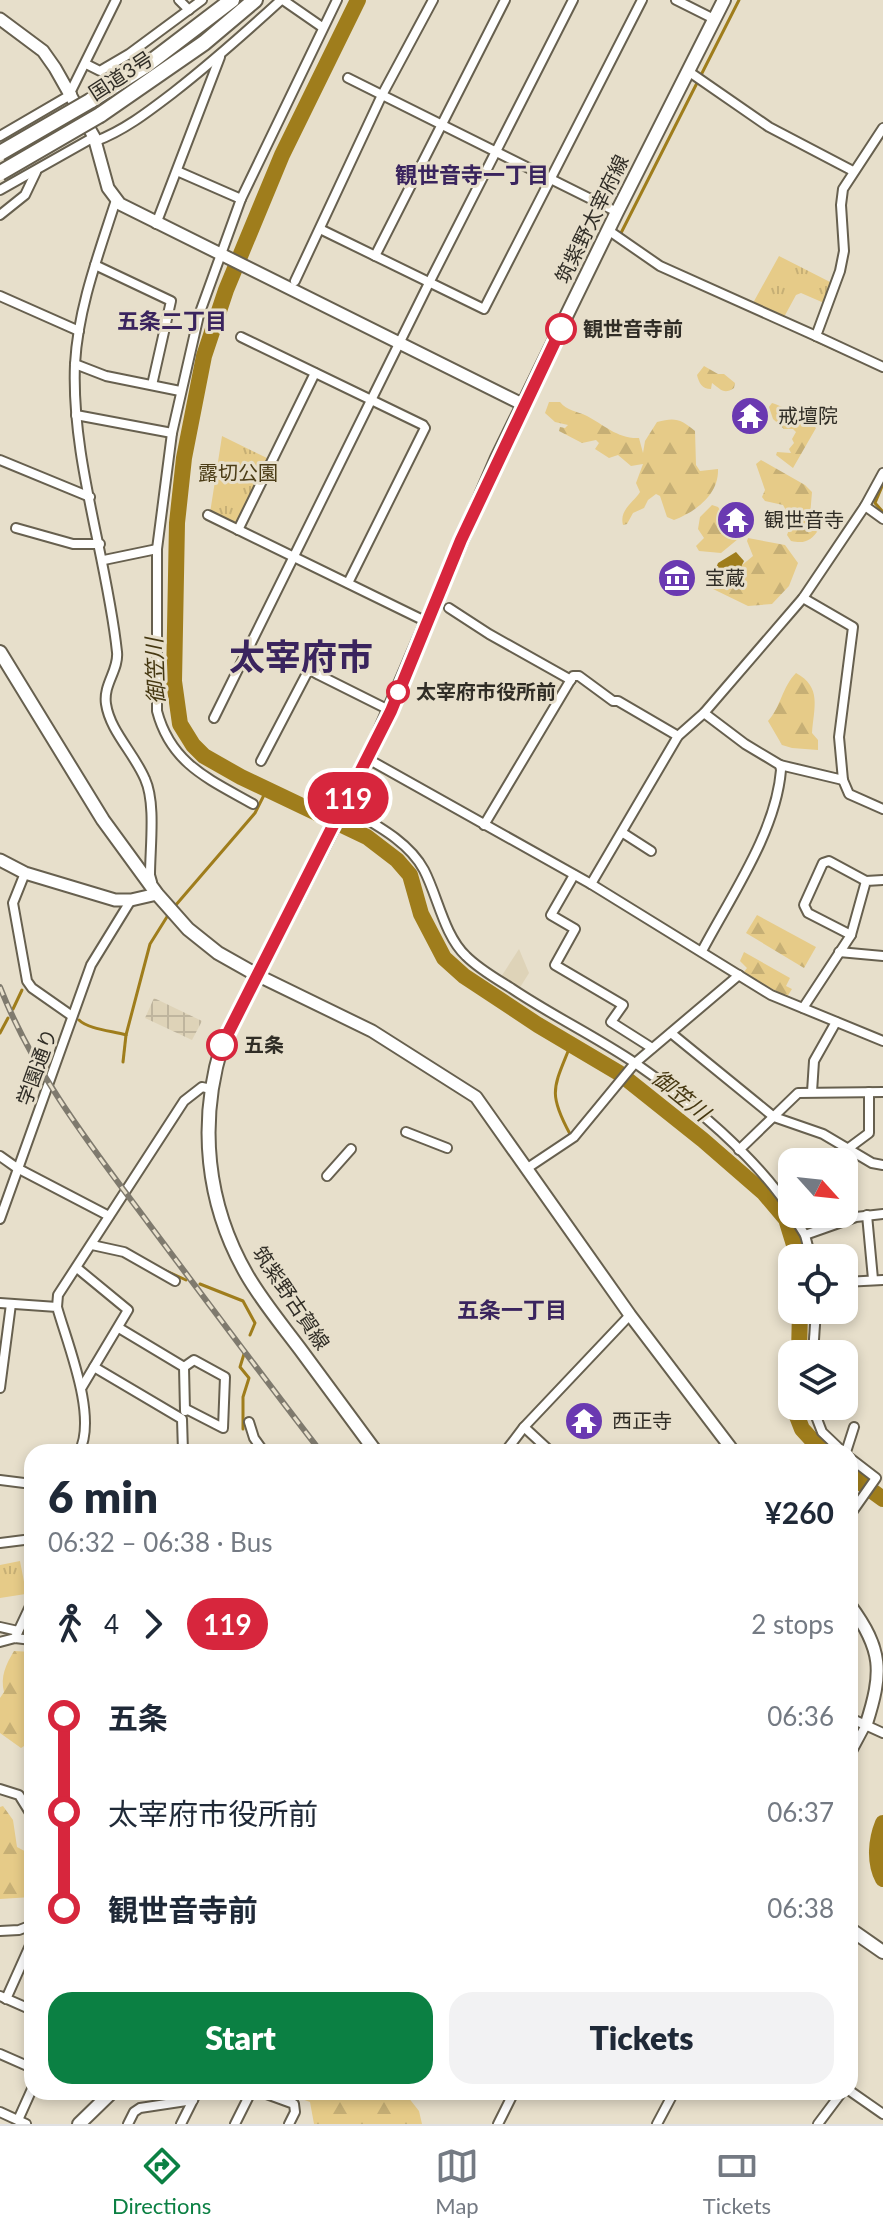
<!DOCTYPE html>
<html lang="en">
<head>
<meta charset="utf-8">
<style>
  :root { --surface:#fff; --page:#f2f2f3; --text:#1f2937; --muted:#747a83; --line:#e0e1e3; --accent:#0b8043 }
  body { margin:0; font-family:Lato,"Noto Sans JP",sans-serif; background:var(--page); color:var(--text); height:100vh; display:flex; flex-direction:column; font-size:30px; white-space:nowrap }
  * { box-sizing:border-box; margin:0 }
  p { font-size:26px; color:var(--muted) }
  .icon { flex:none; width:44px; height:44px; fill:none; stroke:currentColor; stroke-width:2; stroke-linecap:round; stroke-linejoin:round }
  .map { position:relative; flex:1; overflow:hidden }
  .panel { position:absolute; left:24px; top:1444px; width:834px; height:656px; display:flex; flex-direction:column; background:var(--surface); border-radius:24px; box-shadow:0 4px 12px #0003 }
  .panel>* { flex:none }
  .badge { padding:0 16px; border-radius:26px; font-size:28px; line-height:52px }
  .needle { width:52px; rotate:117deg }
  .fabs { position:absolute; left:778px; top:1148px; display:grid; gap:16px }
  .fabs a { display:grid; place-items:center; width:80px; height:80px; border-radius:16px; background:var(--surface); box-shadow:0 4px 12px #0003; font-size:40px }
  .map>.badge { position:absolute; translate:-50% -50%; box-shadow:0 0 0 4px #fff }
  .legs { display:flex; align-items:center; gap:12px; height:88px; padding:0 24px; font-size:26px }
  .legs p { margin-inline-start:auto }
  .headline { display:flex; align-items:center; justify-content:space-between; height:136px; padding:0 24px }
  h1 { font-size:44px; font-weight:800; line-height:60px }
  .primary-button { display:flex; gap:16px; margin-top:auto; padding:16px 24px }
  .primary-button a { flex:1; height:92px; border-radius:24px; background:var(--accent); color:#fff; font-size:32px; font-weight:800; line-height:92px; text-align:center }
  .primary-button a+a { background:var(--page); color:var(--text) }
  ul { padding:0 24px; list-style:none }
  li { display:flex; align-items:center; gap:28px; height:96px; font-size:30px }
  li i { display:grid; place-items:center; width:12px; height:100%; margin:0 10px; background:currentColor }
  li i::after { content:''; width:20px; height:20px; margin:-10px; border:6px solid; border-radius:50%; background:var(--surface) }
  li p { margin-inline-start:auto }
  li:first-child i { background:linear-gradient(#0000 50%,currentColor 0) }
  li:last-child i { background:linear-gradient(currentColor 50%,#0000 0) }
  .menu { display:flex; justify-content:space-around; align-items:center; height:112px; border-top:2px solid var(--line); background:var(--surface); font-size:22px; color:var(--muted) }
  .menu a { display:grid; justify-items:center; gap:4px }
  .menu .on { color:var(--accent) }
  .map>svg:first-child { display:block }
  .built { fill:#ded3b8 }
  .industrial { fill:url(#industrial-grid) }
  .grass { fill:url(#grass-tufts) }
  .forest { fill:url(#forest-firs) }
  .water { fill:url(#water-waves) }
  .lines { fill:none; stroke-linecap:round; stroke-linejoin:round }
  .stream { stroke:#9f7d1c; stroke-width:3 }
  .river { stroke:#9f7d1c; stroke-width:16 }
  .street-casing { stroke:#67604f; stroke-width:12 }
  .secondary-casing { stroke:#67604f; stroke-width:15 }
  .primary-casing { stroke:#67604f; stroke-width:16 }
  .highway-casing { stroke:#67604f; stroke-width:18 }
  .street { stroke:#fff; stroke-width:8 }
  .secondary { stroke:#fff; stroke-width:11 }
  .primary { stroke:#fff; stroke-width:12 }
  .highway { stroke:#fff; stroke-width:14 }
  .rail-casing { stroke:#7f7a6e; stroke-width:6 }
  .rail { stroke:#e7dfcb; stroke-width:3; stroke-dasharray:9; stroke-linecap:butt }
  .highway-bridge-casing { stroke:#67604f; stroke-width:18; stroke-linecap:butt }
  .highway-bridge { stroke:#fff; stroke-width:14 }
  .line-1-casing { stroke:#fff; stroke-width:18 }
  .line-1 { stroke:#d7263d; stroke-width:12 }
  .stop-1-dot { fill:#fff; stroke:#d7263d; stroke-width:4 }
  .labels { text-anchor:middle; stroke-width:6; stroke-linejoin:round; paint-order:stroke }
  .street-label { font-size:20px; fill:#302d26; stroke:#e7dfcb }
  .stop-label { font-size:20px; font-weight:bold; fill:#302d26; stroke:#e7dfcb; text-anchor:start }
  .poi-label { font-size:20px; fill:#302d26; stroke:#e7dfcb; text-anchor:start }
  .park-label { font-size:20px; fill:#4c3d17; stroke:#e7dfcb }
  .neighbourhood-label { font-size:22px; font-weight:bold; fill:#3a245e; stroke:#e7dfcb }
  .water-label { font-size:22px; font-style:italic; fill:#463811; stroke:#e7dfcb }
  .town-label { font-size:36px; font-weight:bold; fill:#3a245e; stroke:#e7dfcb }
</style>
</head>
<body>
<div class="map">
<svg width="883" height="2124" viewBox="0 0 883 2124">
  <defs>
    <pattern id="industrial-grid" width="8" height="8" patternUnits="userSpaceOnUse" patternTransform="scale(2)"><rect width="8" height="8" fill="#ded3b8"/><path d="M0 4h8M4 0v8" fill="none" stroke="#bfb59e"/></pattern>
    <pattern id="grass-tufts" width="24" height="20" patternUnits="userSpaceOnUse" patternTransform="scale(2)"><rect width="24" height="20" fill="#e6cb88"/><path d="M3 7l-1-3M5 7V3M7 7l1-3M15 17l-1-3M17 17v-4M19 17l1-3" fill="none" stroke="#c6af75"/></pattern>
    <pattern id="forest-firs" width="22" height="20" patternUnits="userSpaceOnUse" patternTransform="scale(2)"><rect width="22" height="20" fill="#e6cb88"/><path d="M5 1l3.5 6h-7zM16 11l3.5 6h-7z" fill="#c6af75"/></pattern>
    <pattern id="water-waves" width="16" height="10" patternUnits="userSpaceOnUse" patternTransform="scale(2)"><rect width="16" height="10" fill="#9f7d1c"/><path d="M0 5q4-4 8 0t8 0" fill="none" stroke="#826719"/></pattern>
  </defs>
  <rect width="100%" height="100%" fill="#e7dfcb"/>
  <!-- built -->
  <polygon class="built" points="519,949 529,973 519,989 501,977"/>
  <!-- industrial -->
  <polygon class="industrial" points="154,998 202,1021 192,1040 145,1018"/>
  <!-- grass -->
  <g class="grass">
    <polygon points="779,256 832,283 824,303 801,293 796,295 783,319 753,303"/>
    <polygon points="222,436 269,459 239,523 233,525 210,513"/>
    <polygon points="20,1561 25,1587 32,1587 32,1593 0,1598 0,1565"/>
  </g>
  <!-- forest -->
  <g class="forest">
    <path d="M704,366L718,374H724L735,383L734,388C724,395 720,389 712,383L711,389C702,389 699,383 697,375Z"/>
    <path d="M549,402H560C567,411 577,411 587,416C604,425 618,439 639,438L643,453L645,441L657,422C675,417 681,419 695,431L696,465L700,471L718,469C719,495 695,512 674,520L667,517L660,496L656,494L648,500L644,508L633,513L627,524L623,525C619,510 633,503 640,492L636,483L643,464L631,466L618,455L609,458L595,449L599,443L596,440L582,443L559,431L560,427L565,428L568,425L555,422L545,413Z"/>
    <path d="M772,403C784,407 808,419 816,428L793,468L776,455L777,452L791,453L789,449L794,443L792,439L796,432L793,429H784L773,419L769,407Z"/>
    <path d="M761,460L805,485L812,492L810,516L817,522L819,529C811,541 805,544 791,541L787,535L792,521L783,505L765,501L762,497L765,490L756,464Z"/>
    <polygon points="712,505 718,507 724,516 733,519 738,539 721,553 699,551 696,546 704,538 698,529 700,517"/>
    <polygon points="748,538 785,545 798,563 789,586 772,604 748,606 711,588 711,584 722,571 735,571 753,556 747,541"/>
    <path d="M796,673C822,687 814,707 812,733L818,740V750L792,748L782,745L768,721C781,707 782,687 796,673Z"/>
    <polygon points="757,915 816,947 804,968 746,933"/>
    <polygon points="744,952 790,978 786,986 792,989 787,997 743,973 747,968 740,961"/>
    <path d="M14,1651L32,1652V1741L21,1748L0,1733V1698L4,1692C0,1677 6,1664 14,1651Z"/>
    <polygon points="3,1806 13,1820 17,1847 32,1855 32,1897 0,1899 0,1807"/>
    <polygon points="282,2092 404,2092 419,2111 422,2124 314,2124 310,2102"/>
  </g>
  <!-- water -->
  <polygon class="water" points="736,552 744,561 740,569 734,566 729,576 719,575 716,568 718,563"/>
  <g class="lines">
    <!-- stream -->
    <g class="stream">
      <polyline points="621,233 739,0"/>
      <polyline points="814,340 861,361"/>
      <polyline points="883,484 875,503 883,512"/>
      <polyline points="175,906 255,813 267,789"/>
      <polyline points="13,1009 22,990"/>
      <path d="M79,1020C88,1029 112,1031 126,1035L150,944L170,912"/>
      <polyline points="0,1033 8,1018"/>
      <polyline points="123,1062 126,1035"/>
      <path d="M570,1134C547,1092 554,1087 571,1044"/>
      <polyline points="164,1270 186,1280"/>
      <polyline points="200,1284 243,1301 255,1323 250,1335"/>
      <polyline points="243,1429 243,1397 249,1378 240,1367 244,1354"/>
    </g>
    <!-- river -->
    <g class="river">
      <polyline points="358,0 282,155 226,290 204,356 184,458 177,523 174,681 180,724 193,745 204,756 241,777 367,837 397,860 410,875 421,914 444,958 464,976 538,1025 619,1073 703,1140 764,1193 786,1219 798,1258"/>
      <polyline points="799,1354 800,1310"/>
      <polyline points="793,1406 802,1429 823,1452"/>
      <polyline points="850,1475 883,1499"/>
      <path d="M883,1823C876,1840 874,1862 883,1879"/>
    </g>
    <!-- street casing -->
    <g class="street-casing">
      <g id="street">
        <polyline points="179,0 189,10"/>
        <polyline points="283,0 322,27"/>
        <polyline points="676,0 714,19"/>
        <polyline points="86,64 100,71 129,54 202,0"/>
        <polyline points="688,71 769,127 853,171"/>
        <polyline points="348,78 617,212"/>
        <polyline points="71,91 116,0"/>
        <polyline points="883,128 843,189 841,205 844,251 840,271 816,336 883,367"/>
        <polyline points="0,136 72,94"/>
        <path d="M96,141C125,130 149,111 174,92C211,63 246,32 281,0"/>
        <polyline points="177,171 241,199"/>
        <polyline points="0,190 94,137"/>
        <path d="M116,200C99,253 78,308 75,364C71,459 107,557 117,652C119,670 103,684 106,704C110,731 134,753 145,779C156,803 150,847 150,875L152,882"/>
        <polyline points="0,215 25,195 36,172"/>
        <polyline points="156,224 220,57"/>
        <polyline points="320,229 484,309 642,0"/>
        <polyline points="608,230 660,266 816,336"/>
        <polyline points="375,256 505,0"/>
        <polyline points="95,265 171,301 152,385"/>
        <polyline points="295,281 382,95 433,0"/>
        <polyline points="0,296 79,331"/>
        <polyline points="241,337 423,425 425,428 348,583"/>
        <polyline points="75,364 106,376 180,391"/>
        <polyline points="76,415 172,433"/>
        <polyline points="0,460 90,497"/>
        <polyline points="865,506 883,519"/>
        <polyline points="208,515 427,622"/>
        <polyline points="16,528 73,544 100,544"/>
        <polyline points="238,530 315,373"/>
        <polyline points="104,560 157,549"/>
        <polyline points="449,608 489,634 571,680"/>
        <polyline points="214,718 429,283 573,0"/>
        <polyline points="368,759 591,884 771,995 883,1041"/>
        <polyline points="261,761 307,673 312,671 319,675 391,711"/>
        <polyline points="780,765 843,780 839,737 853,627 803,598"/>
        <polyline points="843,780 849,794 883,809"/>
        <path d="M253,804C209,779 171,764 157,711V549L172,433L199,315L241,199L337,0"/>
        <path d="M344,806C372,823 408,840 424,870C438,897 444,935 466,956C479,969 495,978 511,988C551,1015 595,1036 635,1063C686,1098 761,1161 792,1213"/>
        <polyline points="484,825 573,676 579,676 613,701 618,701 678,736"/>
        <polyline points="623,833 651,851"/>
        <polyline points="25,873 13,903 27,981 32,988 72,1016"/>
        <polyline points="574,875 551,915 575,929 555,965 623,1005 611,1022 652,1048"/>
        <polyline points="591,884 678,736 704,713 803,598 865,506 883,473"/>
        <polyline points="851,935 808,913 804,905 823,863 829,861 866,881"/>
        <path d="M702,951C731,896 776,832 781,770L780,765L745,744L704,713"/>
        <polyline points="839,952 883,956"/>
        <polyline points="803,1008 851,935 866,881 883,880"/>
        <polyline points="671,1033 774,1117 823,1134 872,1163 883,1165"/>
        <polyline points="812,1092 814,1061 836,1022"/>
        <polyline points="406,1132 447,1148"/>
        <polyline points="739,1150 798,1093 883,1092"/>
        <polyline points="0,1156 17,1168 109,1216"/>
        <polyline points="830,1162 869,1133 869,1092"/>
        <polyline points="526,1169 574,1137 635,1063 739,975"/>
        <polyline points="327,1176 351,1149"/>
        <polyline points="792,1214 805,1235 811,1258"/>
        <polyline points="867,1215 873,1279"/>
        <polyline points="0,1219 91,965 131,900"/>
        <polyline points="805,1235 856,1217 883,1214"/>
        <polyline points="92,1245 124,1252 175,1281"/>
        <polyline points="77,1268 128,1310 82,1387"/>
        <polyline points="844,1282 883,1280"/>
        <path d="M0,1303L57,1307C67,1343 98,1417 79,1452"/>
        <polyline points="57,1307 58,1295 184,1101 202,1087 211,1089"/>
        <polyline points="119,1328 184,1367 185,1411"/>
        <polyline points="813,1354 816,1310"/>
        <polyline points="94,1367 182,1419 183,1452"/>
        <polyline points="184,1367 194,1360 225,1377 223,1428 186,1409"/>
        <polyline points="0,1388 11,1304"/>
        <polyline points="812,1406 822,1432 843,1452"/>
        <polyline points="249,1422 254,1438 264,1452"/>
        <polyline points="524,1427 551,1452"/>
        <polyline points="505,1452 524,1427 630,1315"/>
        <polyline points="846,1452 854,1427"/>
        <polyline points="850,1458 876,1478 850,1515"/>
        <polyline points="0,1480 32,1484"/>
        <polyline points="0,1543 32,1539"/>
        <polyline points="0,1627 18,1631"/>
        <polyline points="15,1638 32,1602"/>
        <polyline points="0,1642 15,1638 32,1640"/>
        <polyline points="850,1718 883,1733"/>
        <polyline points="850,1755 866,1725"/>
        <polyline points="0,1789 19,1795 32,1816"/>
        <polyline points="0,1931 19,1930 32,1925"/>
        <polyline points="0,1996 32,2010"/>
        <polyline points="6,1999 32,1941"/>
        <polyline points="0,2054 32,2068"/>
        <polyline points="850,2091 883,2114"/>
        <polyline points="261,2092 294,2104 295,2112 289,2124"/>
        <polyline points="0,2112 26,2124"/>
        <polyline points="18,2120 32,2089"/>
        <polyline points="128,2124 134,2112 140,2108 193,2100"/>
        <polyline points="181,2124 197,2092"/>
        <polyline points="235,2124 251,2092"/>
        <polyline points="498,2124 514,2092"/>
        <polyline points="657,2124 674,2092"/>
        <polyline points="818,2124 842,2092"/>
      </g>
    </g>
    <!-- secondary casing -->
    <g class="secondary-casing">
      <g id="secondary">
        <polyline points="0,19 43,51 55,68 94,137 108,188 120,204 524,405"/>
        <polyline points="0,860 25,873 115,900 131,900 157,894"/>
        <polyline points="257,975 372,1031 476,1097 630,1315 734,1452"/>
        <path d="M850,1605C883,1650 883,1672 866,1725"/>
      </g>
    </g>
    <!-- primary casing -->
    <g class="primary-casing">
      <g id="primary">
        <polyline points="0,652 103,820 157,894 188,929 218,953 257,975"/>
        <path d="M376,1452C351,1418 325,1383 300,1349C282,1325 262,1301 247,1275C206,1204 198,1123 222,1045L368,759L497,458L617,212L724,0"/>
        <polyline points="850,1929 883,1952"/>
        <polyline points="79,2124 112,2092"/>
      </g>
    </g>
    <!-- highway casing -->
    <g class="highway-casing">
      <g id="highway">
        <polyline points="90,101 148,64 232,0"/>
        <polyline points="100,115 204,43 255,0"/>
      </g>
    </g>
    <!-- street -->
    <use href="#street" class="street"/>
    <!-- secondary -->
    <use href="#secondary" class="secondary"/>
    <!-- primary -->
    <use href="#primary" class="primary"/>
    <!-- highway -->
    <use href="#highway" class="highway"/>
    <!-- rail casing -->
    <g class="rail-casing">
      <path id="rail" d="M0,987C34,1074 94,1150 149,1224C206,1300 263,1377 321,1452"/>
    </g>
    <!-- rail -->
    <use href="#rail" class="rail"/>
    <!-- highway-bridge casing -->
    <g class="highway-bridge-casing">
      <g id="highway-bridge">
        <polyline points="0,153 90,101"/>
        <polyline points="0,173 100,115"/>
      </g>
    </g>
    <!-- highway-bridge -->
    <use href="#highway-bridge" class="highway-bridge"/>
  </g>
  <g class="lines">
    <!-- line-1 casing -->
    <g class="line-1-casing">
      <polyline id="line-1" points="222,1045 391,711 461,540 561,329"/>
    </g>
    <!-- line-1 -->
    <use href="#line-1" class="line-1"/>
  </g>
  <!-- icons -->
  <defs>
    <g id="temple-disc" transform="scale(2)"><circle r="9.5" fill="#6a39b1" stroke="#e7dfcb"/><path d="M0-6L5-2H3V0L6.5 2.5H4V6H1.5V3h-3V6H-4V2.5H-6.5L-3 0V-2H-5Z" fill="#fff"/></g>
    <g id="museum-disc" transform="scale(2)"><circle r="9.5" fill="#6a39b1" stroke="#e7dfcb"/><path d="M0-6L6-3V-2H-6V-3ZM-5-1h2V3h-2ZM-1-1h2V3h-2ZM3-1h2V3H3ZM-6 4H6V6H-6Z" fill="#fff"/></g>
  </defs>
  <g fill-rule="evenodd">
    <use href="#temple-disc" x="750" y="416"/>
    <use href="#temple-disc" x="736" y="520"/>
    <use href="#museum-disc" x="677" y="578"/>
    <use href="#temple-disc" x="584" y="1421"/>
  </g>
  <!-- markers -->
  <g class="stop-1-dot">
    <circle cx="561" cy="329" r="14"/>
    <circle cx="398" cy="692" r="10"/>
    <circle cx="222" cy="1045" r="14"/>
  </g>
  <g class="labels">
    <!-- street labels -->
    <g class="street-label">
      <text transform="translate(121 76) rotate(-33)" y="7">国道3号</text>
      <text transform="translate(592 219) rotate(-64)" y="7">筑紫野太宰府線</text>
      <text transform="translate(37 1067) rotate(-70)" y="7">学園通り</text>
      <text transform="translate(291 1298) rotate(56)" y="7">筑紫野古賀線</text>
    </g>
    <!-- stop labels -->
    <g class="stop-label">
      <text x="583" y="336">観世音寺前</text>
      <text x="416" y="699">太宰府市役所前</text>
      <text x="244" y="1052">五条</text>
    </g>
    <!-- poi labels -->
    <g class="poi-label">
      <text x="778" y="423">戒壇院</text>
      <text x="764" y="527">観世音寺</text>
      <text x="705" y="585">宝蔵</text>
      <text x="612" y="1428">西正寺</text>
    </g>
    <!-- park labels -->
    <g class="park-label">
      <text x="238" y="480">露切公園</text>
    </g>
    <!-- neighbourhood labels -->
    <g class="neighbourhood-label">
      <text x="472" y="183">観世音寺一丁目</text>
      <text x="172" y="329">五条二丁目</text>
      <text x="512" y="1318">五条一丁目</text>
    </g>
    <!-- water labels -->
    <g class="water-label">
      <text transform="translate(155 671) rotate(-92)" y="8">御笠川</text>
      <text transform="translate(681 1095) rotate(39)" y="8">御笠川</text>
    </g>
    <!-- town labels -->
    <g class="town-label">
      <text x="301" y="670">太宰府市</text>
    </g>
  </g>
</svg>
<div class="fabs">
<a><svg class="needle" viewBox="-14 -14 28 28"><path d="M0-13l5 13h-10z" fill="#e53935"/><path d="M0 13l5-13h-10z" fill="#747a83"/></svg></a>
<a><svg class="icon" aria-label="locate" viewBox="0 0 24 24"><circle cx="12" cy="12" r="6"/><path d="M12 2v4M12 18v4M2 12h4M18 12h4"/></svg></a>
<a><svg class="icon" aria-label="layers" viewBox="0 0 24 24"><path d="M12 4l9 5-9 5-9-5zM3 14l9 5 9-5"/></svg></a>
</div>
<b class="badge" style="left:348px;top:798px;background:#d7263d;color:#fff">119</b>
<section class="panel">
<div class="headline"><div><h1>6 min</h1><p>06:32 – 06:38 · Bus</p></div><b>¥260</b></div>
<div class="legs"><svg class="icon" aria-label="walk" viewBox="0 0 24 24"><circle cx="13" cy="4" r="2"/><path d="M13 8l-2 6 4 7M11 14l-3 7M7 12l3-4h3l4 4"/></svg>4<svg class="icon" aria-label="forward" viewBox="0 0 24 24"><path d="M9 5l7 7-7 7"/></svg><b class="badge" style="background:#d7263d;color:#fff">119</b><p>2 stops</p></div>
<ul>
<li><i style="color:#d7263d"></i><b>五条</b><p>06:36</p></li>
<li><i style="color:#d7263d"></i><span>太宰府市役所前</span><p>06:37</p></li>
<li><i style="color:#d7263d"></i><b>観世音寺前</b><p>06:38</p></li>
</ul>
<div class="primary-button"><a>Start</a><a>Tickets</a></div>
</section>
</div>
<nav class="menu">
<a class="on"><svg class="icon" aria-label="directions" viewBox="0 0 24 24"><path d="M12 3l9 9-9 9-9-9zM9 14v-3h6M13 9l2 2-2 2"/></svg>Directions</a>
<a><svg class="icon" aria-label="map" viewBox="0 0 24 24"><path d="M3 6l6-2 6 2 6-2v14l-6 2-6-2-6 2zM9 4v14M15 6v14"/></svg>Map</a>
<a><svg class="icon" aria-label="tickets" viewBox="0 0 24 24"><path d="M3 7h18v10H3zM15 7v10"/></svg>Tickets</a>
</nav>
</body>
</html>
